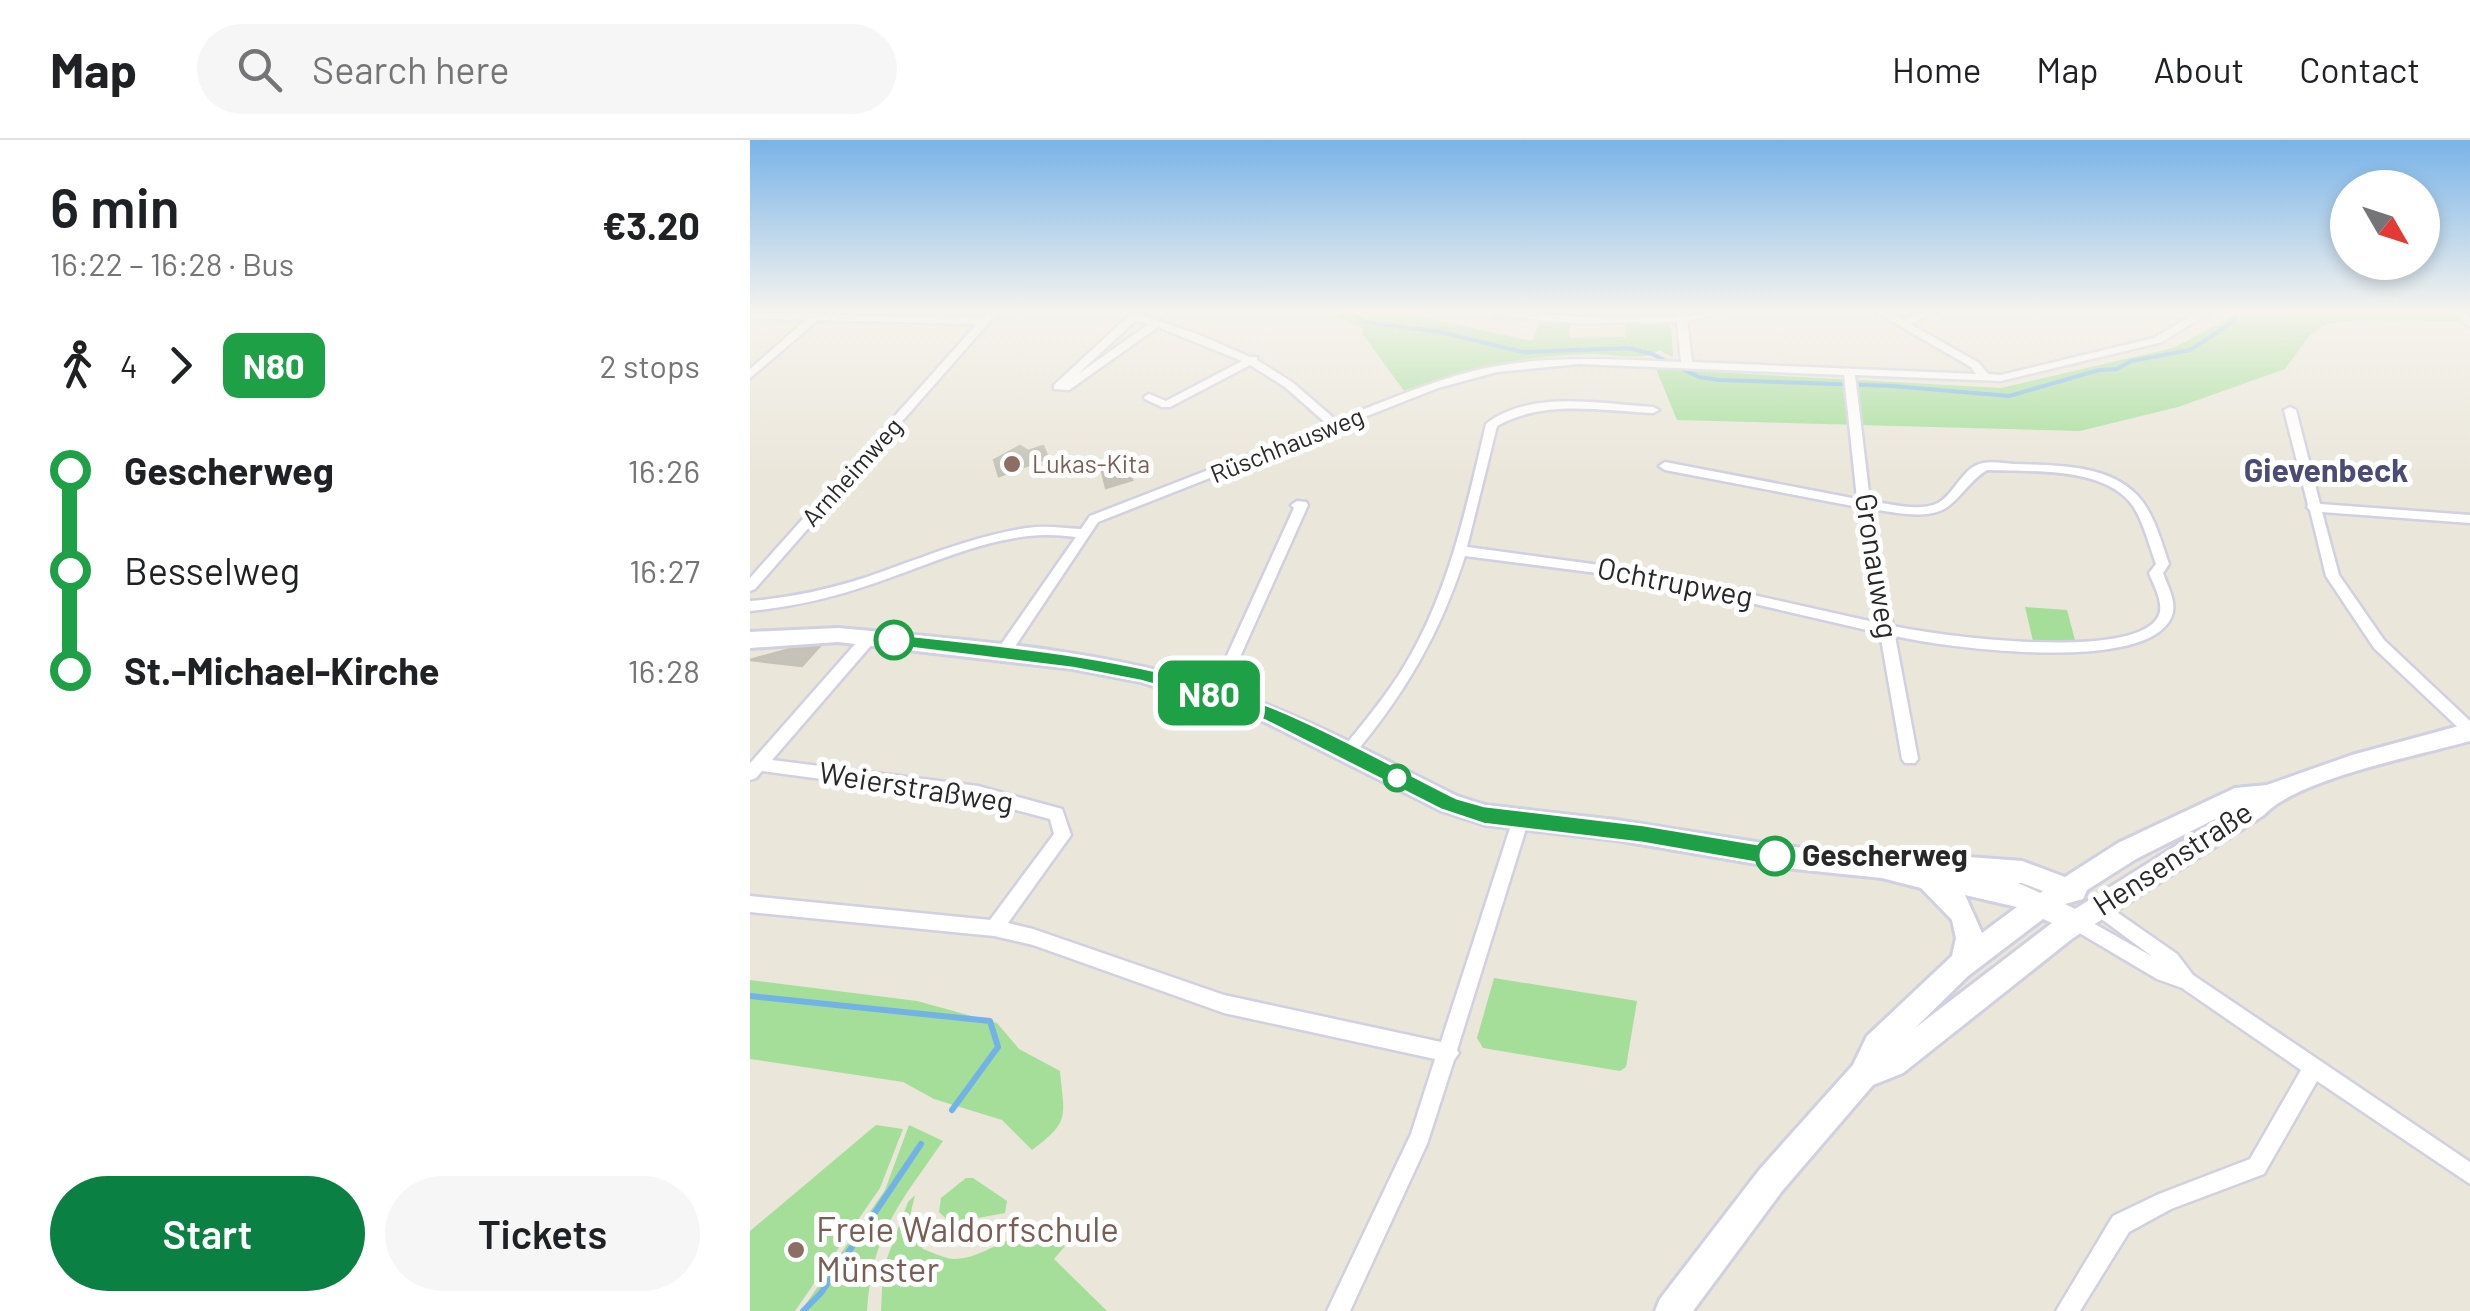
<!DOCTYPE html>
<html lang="en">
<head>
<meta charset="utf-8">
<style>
  :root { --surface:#fff; --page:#f6f6f6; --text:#202124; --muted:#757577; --line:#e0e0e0; --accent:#0b8043 }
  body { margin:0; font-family:Barlow,sans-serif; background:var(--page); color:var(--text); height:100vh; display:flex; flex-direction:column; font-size:38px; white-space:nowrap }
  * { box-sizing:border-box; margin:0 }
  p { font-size:32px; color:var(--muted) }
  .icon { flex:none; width:55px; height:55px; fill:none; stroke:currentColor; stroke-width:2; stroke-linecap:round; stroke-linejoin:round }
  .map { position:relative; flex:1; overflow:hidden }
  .details { display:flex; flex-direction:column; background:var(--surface); width:750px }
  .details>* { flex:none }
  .badge { padding:0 20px; border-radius:15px; font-size:35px; line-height:65px }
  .needle { width:65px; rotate:129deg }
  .tools { position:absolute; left:1580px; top:30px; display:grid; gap:20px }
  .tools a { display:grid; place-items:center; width:110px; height:110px; border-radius:50%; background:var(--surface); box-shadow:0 5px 15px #0003; font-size:50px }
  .map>.badge { position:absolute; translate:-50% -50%; box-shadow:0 0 0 5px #fff }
  .legs { display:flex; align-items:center; gap:15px; height:110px; padding:0 50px; font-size:32px }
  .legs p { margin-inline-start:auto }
  .headline { display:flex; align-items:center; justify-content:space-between; height:170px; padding:0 50px }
  h1 { font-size:55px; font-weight:600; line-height:75px }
  .action { display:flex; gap:20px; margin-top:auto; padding:20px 50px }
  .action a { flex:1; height:115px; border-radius:60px; background:var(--accent); color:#fff; font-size:40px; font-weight:600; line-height:115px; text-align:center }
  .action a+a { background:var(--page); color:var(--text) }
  ul { padding:0 50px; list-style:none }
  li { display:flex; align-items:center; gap:35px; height:100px; font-size:38px }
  li i { display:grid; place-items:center; width:15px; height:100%; margin:0 12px; background:currentColor }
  li i::after { content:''; width:25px; height:25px; margin:-12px; border:8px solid; border-radius:50%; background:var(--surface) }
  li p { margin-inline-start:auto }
  li:first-child i { background:linear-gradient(#0000 50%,currentColor 0) }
  li:last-child i { background:linear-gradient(currentColor 50%,#0000 0) }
  header { display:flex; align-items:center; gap:60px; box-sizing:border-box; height:140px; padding:0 50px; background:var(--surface); border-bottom:2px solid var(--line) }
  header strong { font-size:48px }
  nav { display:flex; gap:55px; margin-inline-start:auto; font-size:35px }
  .search { width:700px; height:90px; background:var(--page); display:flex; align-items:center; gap:25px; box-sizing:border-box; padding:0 35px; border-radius:55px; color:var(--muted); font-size:38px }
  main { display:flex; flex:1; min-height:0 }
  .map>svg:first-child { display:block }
  .green { fill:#a4de99 }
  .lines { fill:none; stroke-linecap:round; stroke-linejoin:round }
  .stream-far1 { stroke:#72b2e7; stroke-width:4 }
  .stream { stroke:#72b2e7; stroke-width:6 }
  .building { fill:#c5c2ba; stroke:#c5c2b4; stroke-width:2.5 }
  .street-casing { stroke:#d0d0e0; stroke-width:5 }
  .secondary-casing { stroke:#d0d0e0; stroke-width:6 }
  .street { fill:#fff; fill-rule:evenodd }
  .secondary { fill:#fff; fill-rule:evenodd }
  .line-1 { fill:#1ea146; stroke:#fff; stroke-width:2.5 }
  .education-dot { fill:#8d6e63; stroke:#fff; stroke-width:4 }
  .stop-1-dot { fill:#fff; stroke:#1ea146; stroke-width:5 }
  .labels { text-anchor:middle; stroke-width:10; stroke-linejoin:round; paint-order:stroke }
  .far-street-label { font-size:25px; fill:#282828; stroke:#fff }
  .far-education-label { font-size:25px; fill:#785e54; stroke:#fff; text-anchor:start }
  .street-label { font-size:30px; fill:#282828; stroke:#fff }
  .stop-label { font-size:30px; font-weight:bold; fill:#282828; stroke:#fff; text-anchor:start }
  .far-district-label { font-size:32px; font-weight:bold; fill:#4c4b75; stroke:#fff }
  .near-education-label { font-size:35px; fill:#785e54; stroke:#fff; text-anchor:start }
</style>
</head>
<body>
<header>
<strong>Map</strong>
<div class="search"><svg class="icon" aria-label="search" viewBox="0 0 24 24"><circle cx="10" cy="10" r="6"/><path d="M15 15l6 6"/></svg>Search here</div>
<nav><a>Home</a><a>Map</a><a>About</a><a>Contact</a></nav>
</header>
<main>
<section class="details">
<div class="headline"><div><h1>6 min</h1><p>16:22 – 16:28 · Bus</p></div><b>€3.20</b></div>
<div class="legs"><svg class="icon" aria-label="walk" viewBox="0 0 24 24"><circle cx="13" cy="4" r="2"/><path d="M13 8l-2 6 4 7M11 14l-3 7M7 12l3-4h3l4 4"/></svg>4<svg class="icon" aria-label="forward" viewBox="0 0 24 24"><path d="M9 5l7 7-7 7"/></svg><b class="badge" style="background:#1ea146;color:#fff">N80</b><p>2 stops</p></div>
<ul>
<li><i style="color:#1ea146"></i><b>Gescherweg</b><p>16:26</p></li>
<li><i style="color:#1ea146"></i><span>Besselweg</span><p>16:27</p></li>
<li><i style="color:#1ea146"></i><b>St.-Michael-Kirche</b><p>16:28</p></li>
</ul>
<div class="action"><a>Start</a><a>Tickets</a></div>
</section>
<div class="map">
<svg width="1720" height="1171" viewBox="0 0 1720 1171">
  <rect width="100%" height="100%" fill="#eae6da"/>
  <!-- green -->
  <g class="green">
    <path d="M576,172H648L782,201L790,180L819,183L820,198L876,197L875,185L822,183L917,185L921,187L923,217L909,210C898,222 860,214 843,214C779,215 713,228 654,251L612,193L614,189Z"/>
    <polygon points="1492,172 1720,172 1720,182 1607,180 1574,185 1559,196 1535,229 1428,267 1330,291 927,280 906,229 1251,248 1423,208"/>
    <polygon points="1275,467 1317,470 1325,500 1283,501"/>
    <polygon points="744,838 887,861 876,927 870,931 733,908 727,898"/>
    <path d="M0,840L167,861L247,883L269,909L310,931C314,977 321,981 282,1010L252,980L184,959L153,942L0,919Z"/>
    <polygon points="126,985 153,989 130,1048 45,1171 0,1171 0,1091"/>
    <path d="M159,985L193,1001C151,1062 122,1092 117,1171H51L135,1050Z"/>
    <polygon points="216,1038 223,1038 257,1061 255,1073 201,1083 189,1072 191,1058"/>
    <path d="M165,1055L158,1084L173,1109C181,1112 194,1118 203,1119C242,1120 274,1072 315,1106L304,1119L357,1171H131L133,1129L158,1062Z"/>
  </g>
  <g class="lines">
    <!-- stream-far1 -->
    <polyline class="stream-far1" points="599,172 616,182 690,192 773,212 879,208 902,214 949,237 969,240 1143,246 1259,256 1349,230 1367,229 1381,221 1440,210 1483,182 1487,172"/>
    <!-- stream -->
    <g class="stream">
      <polyline points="0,856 240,881 248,907 202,970"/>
      <polyline points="53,1171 71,1153 171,1004"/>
    </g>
  </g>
  <!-- building -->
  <g class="building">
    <polygon points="270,306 278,311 293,306 298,318 249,336 244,320"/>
    <polygon points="373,320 382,340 356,348 351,327"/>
    <polygon points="69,507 52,526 0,520 40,509"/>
  </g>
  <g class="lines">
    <!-- street casing -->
    <g class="street-casing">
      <g id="street">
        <polygon points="68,172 73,175 183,177 185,172 195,172 192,177 232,178 238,172 248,172 5,449 0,451 0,438 227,184 68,180 0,238 0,229 56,180 0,179 0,173 63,174"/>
        <path d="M383,172H394L391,175L447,194L500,217H507V220L542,242L586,280C639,260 691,236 747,226C808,215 870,220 931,222L927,182L826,183L767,178L741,172L861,178L926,177V172H936V176L977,172L937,181L942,222L1226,234L1221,227L1126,172H1138L1153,180L1172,172H1186L1160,184L1229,223L1238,234L1251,235L1404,198L1448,172H1460L1412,202L1251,241L1105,235L1120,361C1139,364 1170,372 1188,363C1206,353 1212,327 1233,323C1242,321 1254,323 1264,324C1303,325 1358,324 1387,355C1404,373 1411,401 1419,424L1413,433C1418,447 1428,464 1421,478C1395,534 1197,508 1145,496L1168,619L1165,623H1155L1152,619L1130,493L901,440L715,416C690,494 655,554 602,617H592L589,613L592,609C612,585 631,562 648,536C697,461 716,370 736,284C781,249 850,264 903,267L909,270L903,273C851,271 795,259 747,286L717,407L901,432L1128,483L1108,367L915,330L909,326L915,322L1107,359L1094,235L829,224L747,232L688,248L348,382L258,517H248L246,513L248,509L326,397C310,395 294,394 279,396C225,402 173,427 122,444C82,458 42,467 0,471V461C39,458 76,450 114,438C167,420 221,396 277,388C295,385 313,388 331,389L340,376L577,284L535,247L500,225L420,267H412L395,259L394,257L399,254L416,261L492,221L408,187L319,250L304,249V245ZM386,180L399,184L328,234ZM1237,330C1280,332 1355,326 1383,366C1394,383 1399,405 1406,424L1399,433C1404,446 1415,464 1408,477C1383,522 1188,496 1143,486L1121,369C1144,372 1182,382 1201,364C1214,353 1222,339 1237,330Z"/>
        <polygon points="1704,172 1715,172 1720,178 1720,187"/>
        <polygon points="1540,267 1546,270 1570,364 1720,375 1720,383 1572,372 1589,435 1634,500 1720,581 1720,596 1715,594 1624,508 1576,436 1560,370 1557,367 1558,365 1534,270"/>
        <polygon points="547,361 556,362 558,365 473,555 471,559 461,559 459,555 544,368 541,365"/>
        <polygon points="119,493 126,498 124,502 22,620 228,646 312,669 321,695 258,783 283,789 474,855 691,902 762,682 764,677 770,675 776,677 778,682 707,910 709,913 704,920 677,1004 600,1171 577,1171 661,994 685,919 474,873 283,805 244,796 0,772 0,756 240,780 304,694 300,679 228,660 12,631 6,638 0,640 0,623 3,620 114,494"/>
        <polygon points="1348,759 1427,814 1443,835 1720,1022 1720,1044 1567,941 1514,1034 1421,1069 1379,1092 1330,1171 1306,1171 1363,1076 1409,1054 1500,1019 1551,930 1432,848 1407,839 1321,788 1318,782 1321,776 1327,774 1403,817 1342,772 1339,767 1342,762"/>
      </g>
    </g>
    <!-- secondary casing -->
    <g class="secondary-casing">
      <path id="secondary" d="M88,488C216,500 348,508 471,548C553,575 630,618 707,656L735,665L866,680L1025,705L1132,716L1194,729L1196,719L1205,716L1272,721L1315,737L1368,703L1485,648L1517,645L1602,615L1720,583V601C1670,615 1546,639 1514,675L1323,798L1153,933L1123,945L1032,1051L943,1171H905L910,1159L1010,1029L1103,925L1117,896L1202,816L1206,798L1202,780L1171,748L1132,738L1025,727L866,700L735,685L692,671L515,582L391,542L323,529L88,502L0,508V492ZM1483,670L1325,769L1315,764L1333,759L1337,750L1386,719ZM1268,743H1272L1293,751L1290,753ZM1215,755L1267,767L1232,793ZM1293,779L1302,783L1165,888L1218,836Z"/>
    </g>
    <!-- street -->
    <use href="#street" class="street"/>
    <!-- secondary -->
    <use href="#secondary" class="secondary"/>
  </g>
  <!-- sky -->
  <linearGradient id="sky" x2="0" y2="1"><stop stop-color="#79b3e8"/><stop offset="0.51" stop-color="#f6f4ee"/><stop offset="1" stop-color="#f6f4ee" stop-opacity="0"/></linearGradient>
  <rect width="1720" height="336" fill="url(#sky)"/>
  <!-- line-1 -->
  <path class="line-1" d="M144,494C253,506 363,515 469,548C552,574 628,619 706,658L734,666L893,685L1025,707L1035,716L1025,726L893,703L734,684L692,670L516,581L462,561L391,541L323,528L137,505V496Z"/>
  <!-- markers -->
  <g class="education-dot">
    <circle cx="262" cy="324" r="10"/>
    <circle cx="46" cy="1110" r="10"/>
  </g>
  <g class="stop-1-dot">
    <circle cx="144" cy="500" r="18"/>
    <circle cx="647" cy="638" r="12"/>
    <circle cx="1025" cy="716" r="18"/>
  </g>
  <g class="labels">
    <!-- far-street labels -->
    <g class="far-street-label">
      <text transform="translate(537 305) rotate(-22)" y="9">Rüschhausweg</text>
      <text transform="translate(102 332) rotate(-48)" y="9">Arnheimweg</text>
    </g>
    <!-- far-education labels -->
    <g class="far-education-label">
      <text x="282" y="333">Lukas-Kita</text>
    </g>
    <!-- street labels -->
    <g class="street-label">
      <text transform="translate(1126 426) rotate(81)" y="10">Gronauweg</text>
      <text transform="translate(925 443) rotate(11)" y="10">Ochtrupweg</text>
      <text transform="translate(166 648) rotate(9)" y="10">Weierstraßweg</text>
      <text transform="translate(1423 719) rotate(-33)" y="10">Hensenstraße</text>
    </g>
    <!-- stop labels -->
    <g class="stop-label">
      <text x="1052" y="726">Gescherweg</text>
    </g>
    <!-- far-district labels -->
    <g class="far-district-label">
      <text x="1576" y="342">Gievenbeck</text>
    </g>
    <!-- near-education labels -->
    <g class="near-education-label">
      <text x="66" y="1102">Freie Waldorfschule<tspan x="66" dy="40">Münster</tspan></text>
    </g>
  </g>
</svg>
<div class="tools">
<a><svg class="needle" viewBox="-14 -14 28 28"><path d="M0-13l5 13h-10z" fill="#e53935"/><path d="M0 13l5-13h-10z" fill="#757577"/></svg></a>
</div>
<b class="badge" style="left:459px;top:553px;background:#1ea146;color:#fff">N80</b>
</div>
</main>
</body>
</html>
